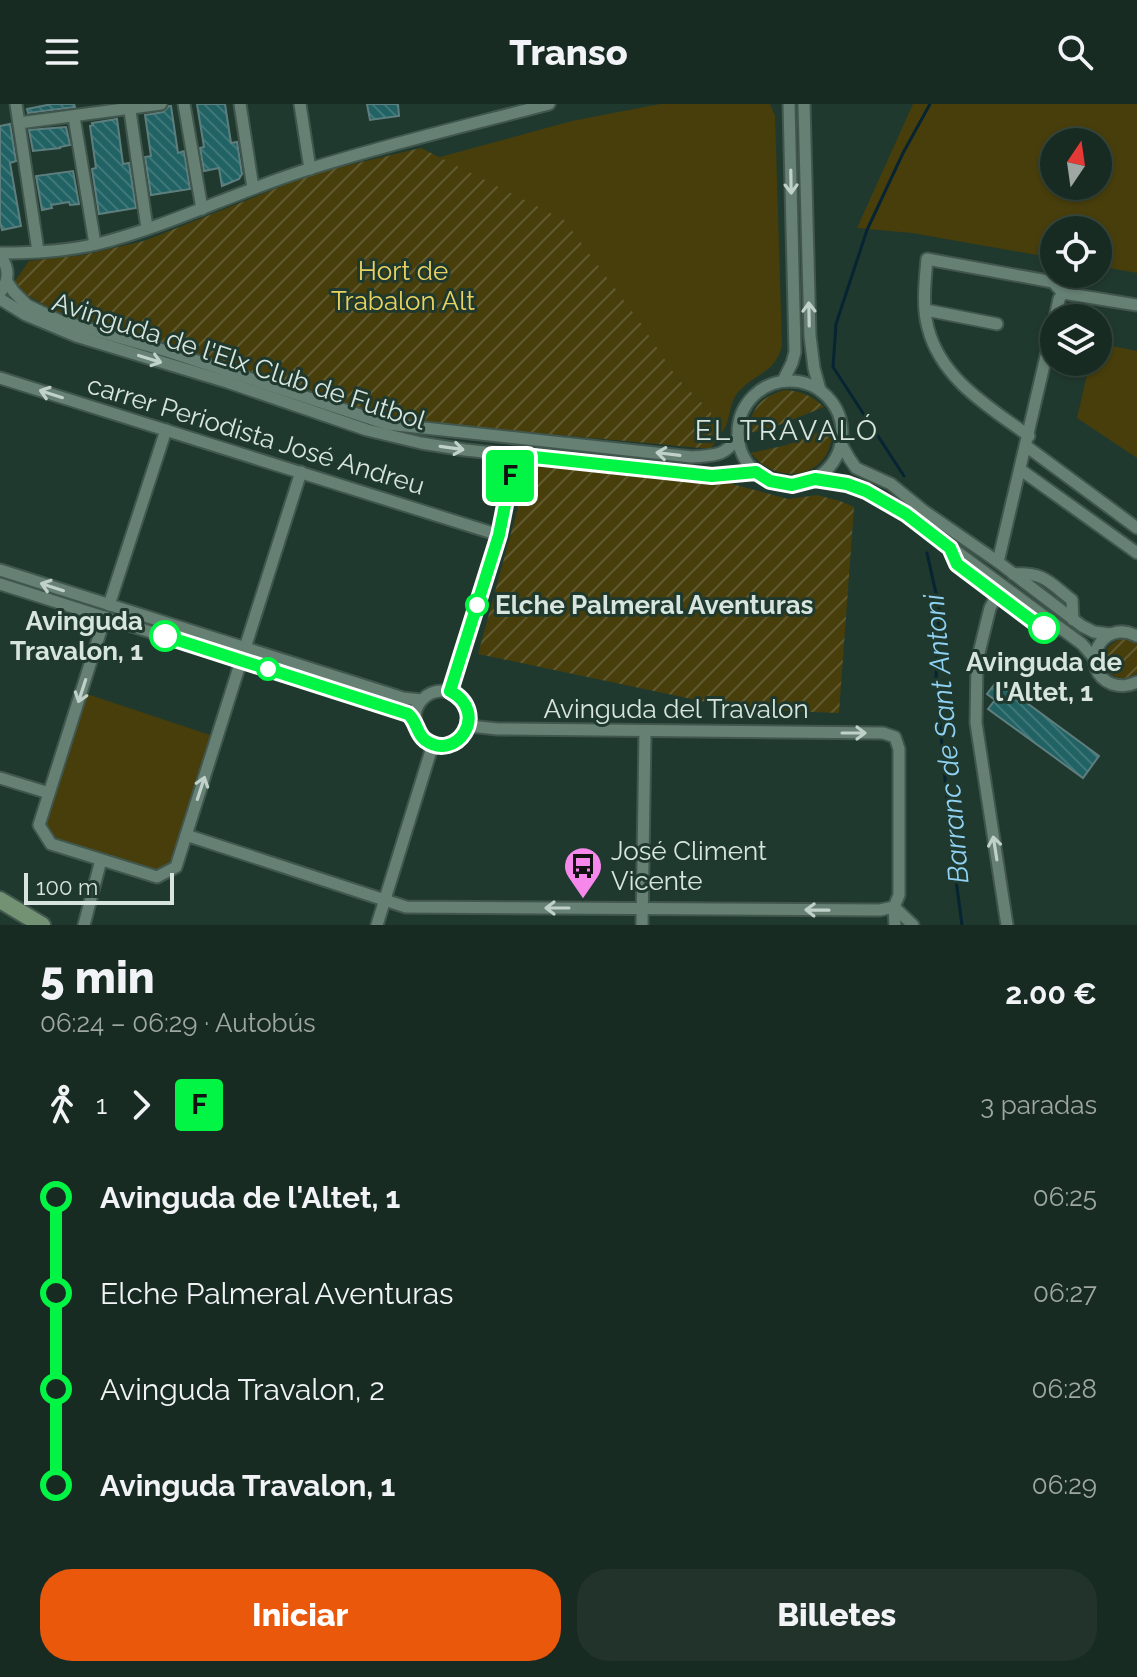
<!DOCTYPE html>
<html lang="es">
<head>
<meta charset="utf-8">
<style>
  :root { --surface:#182b22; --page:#21332a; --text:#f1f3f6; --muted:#9fa7a5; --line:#364740; --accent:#ea580c }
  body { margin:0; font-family:Raleway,sans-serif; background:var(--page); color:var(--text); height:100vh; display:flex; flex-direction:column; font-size:30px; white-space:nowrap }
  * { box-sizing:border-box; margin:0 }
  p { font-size:26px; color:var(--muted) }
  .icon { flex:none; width:44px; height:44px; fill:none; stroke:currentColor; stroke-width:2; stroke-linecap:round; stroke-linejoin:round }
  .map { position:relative; height:821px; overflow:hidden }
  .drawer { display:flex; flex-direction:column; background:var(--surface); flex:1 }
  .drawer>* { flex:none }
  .badge { padding:0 16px; border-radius:6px; font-size:28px; line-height:52px }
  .needle { width:52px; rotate:13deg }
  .tools { position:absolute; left:1040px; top:24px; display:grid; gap:16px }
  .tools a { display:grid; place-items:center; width:72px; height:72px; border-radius:50%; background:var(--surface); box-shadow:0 2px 6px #0004,0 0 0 2px var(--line); font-size:40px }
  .scale { position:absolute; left:24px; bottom:20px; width:150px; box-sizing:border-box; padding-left:8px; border:4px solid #d7e5de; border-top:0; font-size:22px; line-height:28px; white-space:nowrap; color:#d7e5de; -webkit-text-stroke:6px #20392e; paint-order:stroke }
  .map>.badge { position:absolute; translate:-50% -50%; box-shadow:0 0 0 4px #fff }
  .legs { display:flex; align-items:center; gap:12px; height:88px; padding:0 40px; font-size:26px }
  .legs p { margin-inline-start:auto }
  .headline { display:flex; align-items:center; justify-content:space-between; height:136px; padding:0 40px }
  h1 { font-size:44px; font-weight:800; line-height:60px }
  .cta { display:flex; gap:16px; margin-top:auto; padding:16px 40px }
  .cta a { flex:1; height:92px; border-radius:32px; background:var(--accent); color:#fff; font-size:32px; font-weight:800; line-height:92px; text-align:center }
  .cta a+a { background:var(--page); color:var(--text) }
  ul { padding:0 40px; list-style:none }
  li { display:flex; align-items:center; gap:28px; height:96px; font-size:30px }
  li i { display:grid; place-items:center; width:12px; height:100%; margin:0 10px; background:currentColor }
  li i::after { content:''; width:20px; height:20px; margin:-10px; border:6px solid; border-radius:50%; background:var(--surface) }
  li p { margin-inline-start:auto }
  li:first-child i { background:linear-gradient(#0000 50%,currentColor 0) }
  li:last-child i { background:linear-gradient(currentColor 50%,#0000 0) }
  header { display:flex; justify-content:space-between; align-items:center; height:104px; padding:0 40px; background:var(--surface); font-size:36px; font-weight:800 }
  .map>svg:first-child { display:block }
  .green { fill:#473e0c; fill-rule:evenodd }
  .garden { fill:url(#garden-furrows) }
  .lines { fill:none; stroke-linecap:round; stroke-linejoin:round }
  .stream { stroke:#062432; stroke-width:3 }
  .building { fill:url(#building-back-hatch); stroke:#5e7e7e; stroke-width:2 }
  .street-casing { stroke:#41574e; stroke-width:15 }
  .secondary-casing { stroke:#41574e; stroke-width:20 }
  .street { stroke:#668174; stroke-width:11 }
  .secondary { stroke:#739273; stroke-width:16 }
  .oneway { stroke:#c0d1c9 }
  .line-1-casing { stroke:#fff; stroke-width:18 }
  .line-1 { stroke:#02f545; stroke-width:12 }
  .stop-1-dot { fill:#fff; stroke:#02f545; stroke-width:4 }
  .labels { text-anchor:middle; stroke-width:6; stroke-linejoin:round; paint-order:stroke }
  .park-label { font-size:26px; fill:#e9d25f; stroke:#20392e }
  .street-label { font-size:26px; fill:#d7e5de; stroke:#20392e }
  .stop-label { font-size:26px; font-weight:bold; fill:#d7e5de; stroke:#20392e; text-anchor:start }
  .poi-label { font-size:26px; fill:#d7e5de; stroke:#20392e; text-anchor:start }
  .neighbourhood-label { font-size:28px; letter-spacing:2px; fill:#d7e5de; stroke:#20392e }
  .water-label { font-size:28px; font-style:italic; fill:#8fd2f4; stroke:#20392e }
</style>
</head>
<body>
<header><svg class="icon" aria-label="menu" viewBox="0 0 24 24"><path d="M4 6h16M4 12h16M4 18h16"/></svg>Transo<svg class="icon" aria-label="search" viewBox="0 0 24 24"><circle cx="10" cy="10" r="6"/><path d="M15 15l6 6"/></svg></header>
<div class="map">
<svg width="1137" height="821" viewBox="0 0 1137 821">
  <defs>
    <pattern id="garden-furrows" width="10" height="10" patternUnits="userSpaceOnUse" patternTransform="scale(2)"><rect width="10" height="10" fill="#473e0c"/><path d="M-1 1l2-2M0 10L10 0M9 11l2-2" fill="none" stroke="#615a2f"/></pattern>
    <pattern id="building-back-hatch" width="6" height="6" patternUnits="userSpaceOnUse" patternTransform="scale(2)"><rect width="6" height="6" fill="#216264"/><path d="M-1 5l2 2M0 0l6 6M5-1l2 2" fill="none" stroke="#40787a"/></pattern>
  </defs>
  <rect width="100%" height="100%" fill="#20392e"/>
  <!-- green -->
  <g class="green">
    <path d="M660,0H770L775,12L782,241C776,270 752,270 736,291C730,300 730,312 726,321C723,329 716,336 712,343L711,308L677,274L440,53L572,17Z"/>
    <path d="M913,0H1137V169L1098,162V126H1054V154L912,129L857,124ZM1098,38V82H1054V38Z"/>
    <polygon points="1098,239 1137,247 1137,354 1077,314 1090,258 1098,258"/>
    <path d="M84,589L213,632L173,757L164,764L153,765L58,735C50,729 47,726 45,716Z"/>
  </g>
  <!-- garden -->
  <g class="garden">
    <polygon points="421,44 564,116 640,218 677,274 711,308 712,345 387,315 167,240 63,211 25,190 15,177 29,157 83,151 144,137 315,69"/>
    <path d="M784,286C801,287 811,291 824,303L779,321L747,330C752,304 759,294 784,286Z"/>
    <path d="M832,323C835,373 779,385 751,349L787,341Z"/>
    <polygon points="531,356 725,378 788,395 817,391 840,397 854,403 839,609 739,605 478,550"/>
    <path d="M1120,535L1129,536L1137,540V569C1109,588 1088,548 1120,535Z"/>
  </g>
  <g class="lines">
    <!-- stream -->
    <g class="stream">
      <polyline points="904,372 833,263 836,220 867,126 903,49 930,0"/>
      <polyline points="927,449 939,503 936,574 950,731 962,821"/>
    </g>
  </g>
  <!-- building -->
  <g class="building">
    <polygon points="52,0 74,0 75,3 28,9 27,5"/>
    <polygon points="197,0 225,0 231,39 237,38 242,70 239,75 222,82 219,64 204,67 200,44 204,43"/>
    <polygon points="367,0 398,0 399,12 370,16"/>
    <polygon points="169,2 171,2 178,49 184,47 190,85 151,91 145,53 151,52 145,11 163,8"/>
    <polygon points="117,15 123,60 129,59 136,104 99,110 92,65 96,64 90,22 93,21 92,19"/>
    <polygon points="10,20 16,57 10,59 21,122 2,126 0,118 0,22"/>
    <polygon points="66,23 70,41 60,43 60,44 33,47 29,26"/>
    <polygon points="73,67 79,100 70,101 69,98 51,101 52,104 42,106 36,72"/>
    <polygon points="997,577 1099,652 1083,674 988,605 995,596 987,590"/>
  </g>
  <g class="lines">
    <!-- street casing -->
    <g class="street-casing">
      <g id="street">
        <polyline points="16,0 38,147"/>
        <polyline points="129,0 147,124"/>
        <polyline points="184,0 202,105"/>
        <polyline points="240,0 253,84"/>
        <polyline points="300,0 310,65"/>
        <polyline points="804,0 810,232 814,264 820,286"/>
        <polyline points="74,13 95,140"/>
        <polyline points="19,19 161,0"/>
        <path d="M0,149C30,149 67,147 97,140C170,122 237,87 309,65C388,40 469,21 549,0"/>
        <path d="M0,152C10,164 9,177 0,189"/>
        <path d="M7,178L14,188L27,201L58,216L167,247L387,320L692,353C715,351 724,353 738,333"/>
        <polyline points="1063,189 1137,201"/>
        <polyline points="0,195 26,211 76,232 227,278 367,326 421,339 465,346 712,372 756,368"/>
        <polyline points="926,206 997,220"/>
        <polyline points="1055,214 1059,195 1063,189"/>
        <polyline points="0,274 499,431"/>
        <polyline points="783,277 792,259 795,248 789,0"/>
        <circle cx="790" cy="329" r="52"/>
        <path d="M1029,332C989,303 941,275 928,224C922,202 925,178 927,155L1053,178L1063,189"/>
        <polyline points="841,340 849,354 856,364 891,380 924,407 998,458 1082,522 1094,528 1110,530"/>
        <polyline points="1026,342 1137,424"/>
        <polyline points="1021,366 1137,449"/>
        <polyline points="815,375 847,380 866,387 906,410 1082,540 1095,555"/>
        <polyline points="950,444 957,460 1034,518 1046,525 1061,525"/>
        <polyline points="998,458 1054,218"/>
        <polyline points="0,466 403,594 421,596"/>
        <path d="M1013,470C1044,468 1049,478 1072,496L1073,516"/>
        <polyline points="0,480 408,610 414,615"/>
        <polyline points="997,491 990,504 977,557 976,619 1007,821"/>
        <polyline points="109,501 166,326"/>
        <polyline points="105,513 39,721 51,740 157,773 176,763 241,557"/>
        <path d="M1137,532C1100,513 1077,566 1112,580C1122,583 1128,582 1137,578"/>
        <polyline points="245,544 301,368"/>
        <circle cx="442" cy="614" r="27"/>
        <polyline points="450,587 499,431 515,351"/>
        <polyline points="469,622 498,625 883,629 895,633 899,645 899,791 894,803 895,821"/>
        <polyline points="0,674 49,689"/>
        <polyline points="186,731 406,803 880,806 894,803"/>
        <polyline points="894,803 913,821"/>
        <polyline points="84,821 101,756"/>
        <polyline points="377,821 433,640"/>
        <polyline points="642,821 645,628"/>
      </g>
    </g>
    <!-- secondary casing -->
    <g class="secondary-casing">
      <polyline id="secondary" points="0,796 42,821"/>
    </g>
    <!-- street -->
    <use href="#street" class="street"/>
    <!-- secondary -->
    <use href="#secondary" class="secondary"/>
  </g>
  <!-- one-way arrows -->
  <defs><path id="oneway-shaft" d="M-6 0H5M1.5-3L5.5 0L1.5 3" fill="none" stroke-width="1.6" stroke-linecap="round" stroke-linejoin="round" transform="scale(2)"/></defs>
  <g class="oneway">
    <use href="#oneway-shaft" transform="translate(791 78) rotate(89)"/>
    <use href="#oneway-shaft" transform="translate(809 210) rotate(-91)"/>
    <use href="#oneway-shaft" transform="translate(150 255) rotate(17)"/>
    <use href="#oneway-shaft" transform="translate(51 290) rotate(-162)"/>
    <use href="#oneway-shaft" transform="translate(452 344) rotate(8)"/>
    <use href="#oneway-shaft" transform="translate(668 350) rotate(-173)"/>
    <use href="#oneway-shaft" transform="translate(52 483) rotate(-162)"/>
    <use href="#oneway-shaft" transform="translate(82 587) rotate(108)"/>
    <use href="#oneway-shaft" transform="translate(854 629)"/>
    <use href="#oneway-shaft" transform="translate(201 684) rotate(-72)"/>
    <use href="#oneway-shaft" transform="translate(995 744) rotate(-99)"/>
    <use href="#oneway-shaft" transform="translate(557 804) rotate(-180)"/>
    <use href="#oneway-shaft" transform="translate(817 806) rotate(-179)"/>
  </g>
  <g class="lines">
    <!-- line-1 casing -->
    <g class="line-1-casing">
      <path id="line-1" d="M165,532L408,610C417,617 416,629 425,636C456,659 491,609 450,587L499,431L515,351L712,372L756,368L770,377L792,381L815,375L847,380L866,387L906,410L950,444L957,460L1034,518L1044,524"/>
    </g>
    <!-- line-1 -->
    <use href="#line-1" class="line-1"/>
  </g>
  <!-- icons -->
  <defs>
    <g id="bus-pin" transform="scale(2)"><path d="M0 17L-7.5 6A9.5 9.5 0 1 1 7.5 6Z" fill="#f788eb" stroke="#20392e"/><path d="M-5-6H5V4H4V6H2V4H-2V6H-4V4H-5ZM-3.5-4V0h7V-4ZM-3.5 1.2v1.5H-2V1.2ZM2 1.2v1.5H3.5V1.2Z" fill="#111"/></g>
  </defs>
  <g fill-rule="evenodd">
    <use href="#bus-pin" x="583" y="762"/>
  </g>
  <!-- markers -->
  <g class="stop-1-dot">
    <circle cx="477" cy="501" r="10"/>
    <circle cx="1044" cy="524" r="14"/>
    <circle cx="165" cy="532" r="14"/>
    <circle cx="268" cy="565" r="10"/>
  </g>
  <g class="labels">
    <!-- park labels -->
    <g class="park-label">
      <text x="403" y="176">Hort de<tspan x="403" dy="30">Trabalon Alt</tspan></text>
    </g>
    <!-- street labels -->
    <g class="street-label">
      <text transform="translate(239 257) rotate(18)" y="9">Avinguda de l'Elx Club de Futbol</text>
      <text transform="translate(256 331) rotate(17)" y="9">carrer Periodista José Andreu</text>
      <text x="676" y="614">Avinguda del Travalon</text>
    </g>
    <!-- stop labels -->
    <g class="stop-label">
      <text x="495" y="510">Elche Palmeral Aventuras</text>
      <text x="143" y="526" text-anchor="end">Avinguda<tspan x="143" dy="30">Travalon, 1</tspan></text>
      <text x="1044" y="567" text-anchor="middle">Avinguda de<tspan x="1044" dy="30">l'Altet, 1</tspan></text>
    </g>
    <!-- poi labels -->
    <g class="poi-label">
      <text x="611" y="756">José Climent<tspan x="611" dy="30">Vicente</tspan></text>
    </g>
    <!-- neighbourhood labels -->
    <g class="neighbourhood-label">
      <text x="787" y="336">EL TRAVALÓ</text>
    </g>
    <!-- water labels -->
    <g class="water-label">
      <text transform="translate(946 635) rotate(-95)" y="10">Barranc de Sant Antoni</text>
    </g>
  </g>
</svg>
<div class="tools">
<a><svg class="needle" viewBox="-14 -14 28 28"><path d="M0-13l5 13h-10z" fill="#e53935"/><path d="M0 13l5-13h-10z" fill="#9fa7a5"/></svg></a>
<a><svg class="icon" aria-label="locate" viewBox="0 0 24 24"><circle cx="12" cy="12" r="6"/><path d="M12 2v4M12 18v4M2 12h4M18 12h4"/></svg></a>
<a><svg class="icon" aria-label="layers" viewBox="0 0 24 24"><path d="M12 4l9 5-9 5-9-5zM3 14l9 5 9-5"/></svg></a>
</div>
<div class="scale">100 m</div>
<b class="badge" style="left:510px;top:372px;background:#02f545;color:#111">F</b>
</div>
<section class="drawer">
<div class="headline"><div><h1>5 min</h1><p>06:24 – 06:29 · Autobús</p></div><b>2.00 €</b></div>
<div class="legs"><svg class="icon" aria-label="walk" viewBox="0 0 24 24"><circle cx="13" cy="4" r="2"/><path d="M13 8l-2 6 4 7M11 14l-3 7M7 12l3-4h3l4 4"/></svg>1<svg class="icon" aria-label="forward" viewBox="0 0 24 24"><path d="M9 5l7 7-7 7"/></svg><b class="badge" style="background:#02f545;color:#111">F</b><p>3 paradas</p></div>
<ul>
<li><i style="color:#02f545"></i><b>Avinguda de l'Altet, 1</b><p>06:25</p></li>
<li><i style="color:#02f545"></i><span>Elche Palmeral Aventuras</span><p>06:27</p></li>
<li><i style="color:#02f545"></i><span>Avinguda Travalon, 2</span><p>06:28</p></li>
<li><i style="color:#02f545"></i><b>Avinguda Travalon, 1</b><p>06:29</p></li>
</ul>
<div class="cta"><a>Iniciar</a><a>Billetes</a></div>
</section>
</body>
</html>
